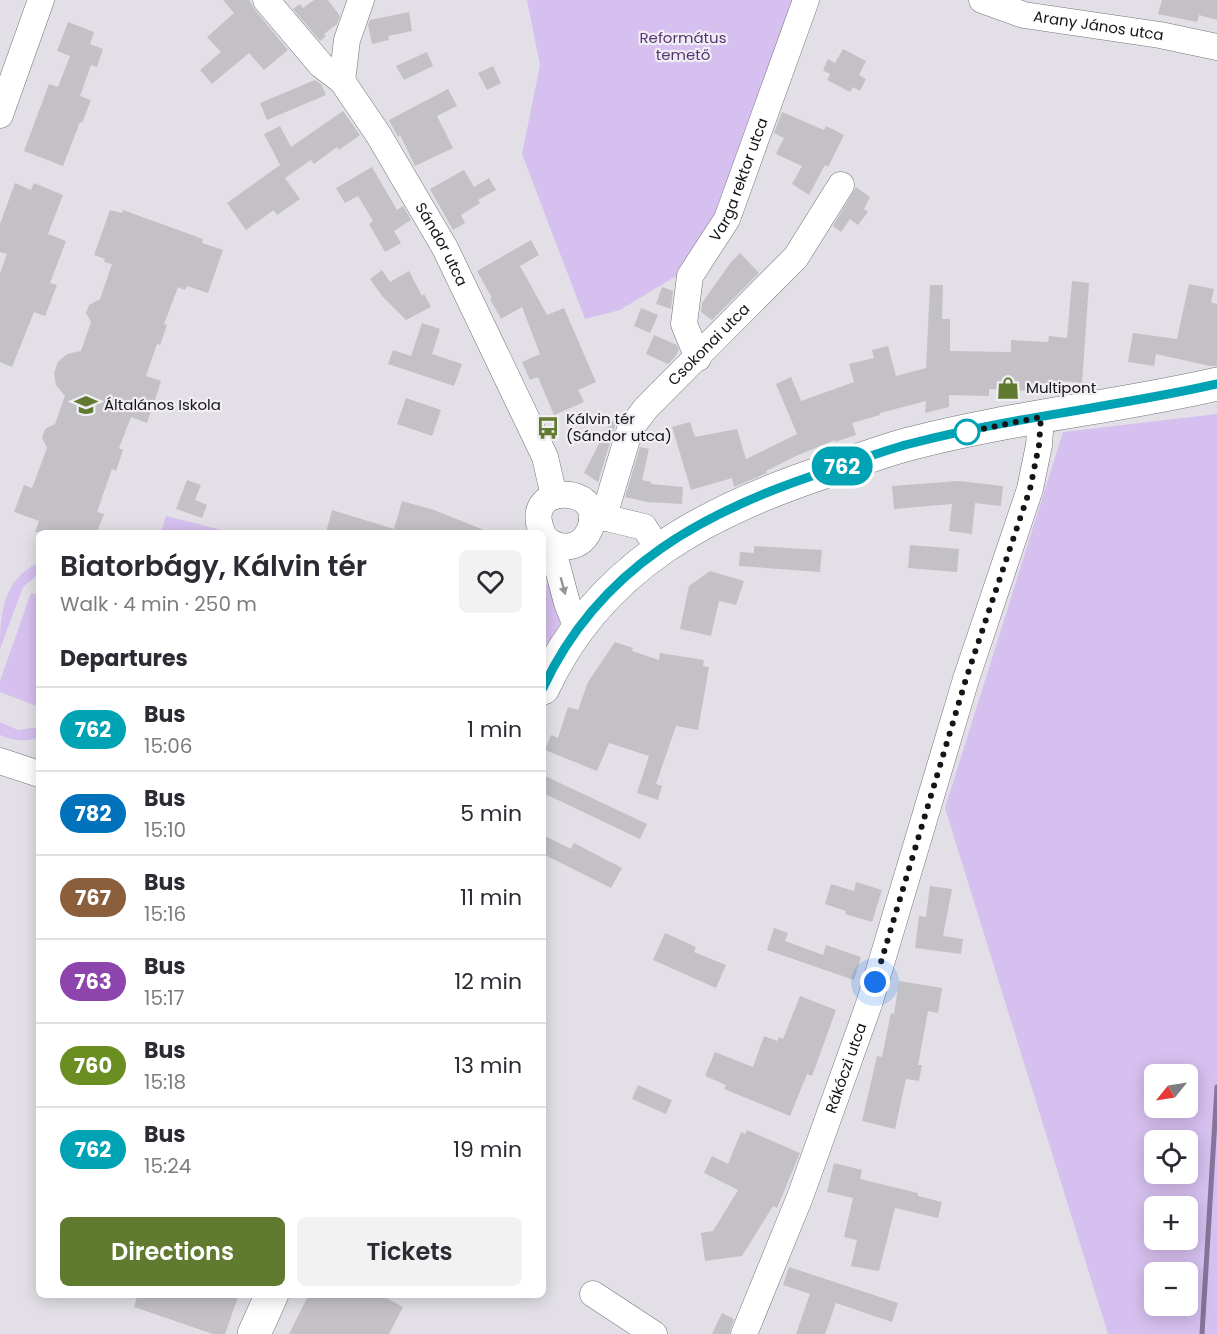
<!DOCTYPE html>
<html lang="en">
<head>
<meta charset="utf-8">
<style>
  :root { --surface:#fff; --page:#f2f2f3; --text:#2b2b33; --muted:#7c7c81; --line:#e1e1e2; --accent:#607b2f }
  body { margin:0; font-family:Poppins,sans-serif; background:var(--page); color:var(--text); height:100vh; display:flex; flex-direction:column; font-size:22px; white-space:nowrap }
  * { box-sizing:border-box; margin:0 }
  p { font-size:20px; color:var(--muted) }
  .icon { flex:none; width:33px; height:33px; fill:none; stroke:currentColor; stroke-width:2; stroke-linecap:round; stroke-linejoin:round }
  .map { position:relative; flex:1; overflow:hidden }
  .drawer { position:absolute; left:36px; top:530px; width:510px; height:768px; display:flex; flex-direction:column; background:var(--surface); border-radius:9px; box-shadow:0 3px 15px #0003 }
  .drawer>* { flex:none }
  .badge { padding:0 12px; border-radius:20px; font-size:21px; line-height:39px }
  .needle { width:39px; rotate:240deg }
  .fabs { position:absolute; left:1144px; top:1064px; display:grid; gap:12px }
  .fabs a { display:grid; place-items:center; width:54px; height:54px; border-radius:9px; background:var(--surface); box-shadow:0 3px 15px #0003; font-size:30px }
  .you { position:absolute; width:30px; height:30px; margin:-15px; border:4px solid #fff; border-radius:50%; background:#1a73e8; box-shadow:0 0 0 9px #1a73e833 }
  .map>.badge { position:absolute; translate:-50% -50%; box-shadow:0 0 0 3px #fff }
  h2 { padding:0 24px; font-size:22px; line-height:54px }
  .round { display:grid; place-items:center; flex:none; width:63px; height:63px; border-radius:9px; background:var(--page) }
  .summary { display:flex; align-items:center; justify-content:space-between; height:102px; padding:0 24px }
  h1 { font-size:28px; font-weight:600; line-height:45px }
  .cta { display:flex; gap:12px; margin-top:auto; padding:12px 24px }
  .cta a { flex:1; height:69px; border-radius:9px; background:var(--accent); color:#fff; font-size:24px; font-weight:600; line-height:69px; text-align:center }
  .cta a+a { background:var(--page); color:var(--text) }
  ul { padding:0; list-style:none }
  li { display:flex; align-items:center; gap:18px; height:84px; padding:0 24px; border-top:2px solid var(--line) }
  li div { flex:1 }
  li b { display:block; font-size:22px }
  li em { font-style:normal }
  li .badge { min-width:66px; font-weight:700; text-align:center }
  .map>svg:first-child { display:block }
  .green { fill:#d6c0ef; fill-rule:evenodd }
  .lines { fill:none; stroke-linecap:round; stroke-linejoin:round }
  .stream { stroke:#86759a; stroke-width:5 }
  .building { fill:#c3c1c6 }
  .minor-casing { stroke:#747277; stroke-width:27 }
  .major-casing { stroke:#747277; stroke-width:34 }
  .minor { stroke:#fff; stroke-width:26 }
  .major { stroke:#fff; stroke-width:33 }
  .oneway { fill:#969596 }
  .line-casing { stroke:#fff; stroke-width:14 }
  .line { stroke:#00a3b4; stroke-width:9 }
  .walk { stroke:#151416; stroke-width:6; stroke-dasharray:0 10.8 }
  .stop-dot { fill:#fff; stroke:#00a3b4; stroke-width:3 }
  .labels { text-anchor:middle; stroke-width:4.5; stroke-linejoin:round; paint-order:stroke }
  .street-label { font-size:15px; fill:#151416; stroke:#f0edf3 }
  .park-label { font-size:15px; fill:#573575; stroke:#f0edf3 }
  .poi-label { font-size:15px; fill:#151416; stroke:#f0edf3; text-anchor:start }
</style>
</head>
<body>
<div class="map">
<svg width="1217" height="1334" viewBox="0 0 1217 1334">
  <rect width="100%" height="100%" fill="#e2e0e6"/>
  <!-- green -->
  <g class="green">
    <polygon points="527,0 802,0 720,220 686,270 620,310 585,319 522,154 540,65"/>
    <path d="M1217,414V1334H1108L945,808L1063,432ZM1155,1074H1188V1107H1155ZM1155,1140H1188V1173H1155ZM1155,1206H1188V1239H1155ZM1155,1272H1188V1305H1155Z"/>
    <polygon points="166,516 230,532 161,532"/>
    <path d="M39,563V574L23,587L0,649C0,615 3,578 39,563Z"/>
    <path d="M543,584L559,587C567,620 560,626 543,654V634L546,627L543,619Z"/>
    <polygon points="31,593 39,595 39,707 0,692 0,681"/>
    <path d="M0,722L18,730L39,727V738C25,742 13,741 0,735Z"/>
  </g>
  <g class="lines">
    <!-- stream -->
    <polyline class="stream" points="1202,1334 1217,1087"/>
  </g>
  <!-- building -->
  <g class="building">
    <polygon points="223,0 249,0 255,10 288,50 264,70 249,53 212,84 200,70 221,52 207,37 234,13"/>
    <polygon points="314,0 328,0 340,16 337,24 324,34 326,36 320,41 293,9 300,4 303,8"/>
    <polygon points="1162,0 1217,0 1217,20 1199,15 1197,22 1158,14"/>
    <polygon points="409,12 412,31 388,36 389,40 372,44 368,25 370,20"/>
    <polygon points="68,22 94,32 90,44 103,49 97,67 91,65 80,96 91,100 82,123 80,122 63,166 24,151 49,84 58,87 70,56 57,51"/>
    <polygon points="843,49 866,61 859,75 866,79 860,91 853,87 850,92 827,80 830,74 823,70 828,59 835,63"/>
    <polygon points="427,52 433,66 404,80 396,66"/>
    <polygon points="493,66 501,83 487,90 478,73"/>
    <polygon points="315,80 321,84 326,95 267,120 260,103"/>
    <polygon points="448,89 457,106 437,116 453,148 415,166 400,135 398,137 389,120"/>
    <polygon points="343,111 360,135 339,150 337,147 314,164 311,160 285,178 300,199 277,215 274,210 246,230 227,203 280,165 264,134 280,126 291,147"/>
    <polygon points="782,112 824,130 826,126 844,135 828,167 825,165 809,195 792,184 802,166 776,154 784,138 774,133"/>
    <polygon points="372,167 397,210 403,206 411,220 394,231 401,243 385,252 369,224 373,221 358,196 345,203 336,188"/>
    <polygon points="464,170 474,187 489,178 496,190 478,200 480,203 461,215 465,223 453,230 430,189"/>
    <polygon points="15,183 31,190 34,183 63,195 48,234 66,241 50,283 57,285 45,316 34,312 12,367 0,362 0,273 7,254 0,252 0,224"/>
    <polygon points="856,187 870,197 864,209 868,212 858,225 850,219 841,232 833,226"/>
    <polygon points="110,210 122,213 123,210 203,239 202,243 223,250 208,293 187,286 185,290 178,287 164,324 167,325 160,345 157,344 146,376 161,381 156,397 147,423 131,417 119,448 123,450 116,471 112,469 97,512 104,514 97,532 35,532 39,521 14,512 24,485 32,488 47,448 42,438 45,429 55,424 65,396 56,385 54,373 58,362 67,354 81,351 91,322 86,313 89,305 100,299 112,264 104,262 105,259 94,255"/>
    <polygon points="531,240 539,255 520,266 547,315 564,308 596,382 578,390 584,402 554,415 538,377 530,380 522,362 540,354 522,307 501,319 490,299 492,298 477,271"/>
    <polygon points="740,253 759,273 712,320 701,312 702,303 731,262"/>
    <polygon points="382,270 390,282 409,271 422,296 424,294 431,307 406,320 382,296 370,279"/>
    <polygon points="1072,281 1089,283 1082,383 1062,381 1062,385 1030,383 1029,391 989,389 989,396 949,395 949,407 925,413 926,401 880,413 880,415 852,423 856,435 835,442 835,440 796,456 766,471 767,473 734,487 732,478 691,490 672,427 690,422 695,437 737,429 746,459 797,434 776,384 791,377 801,401 854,382 849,364 874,358 872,350 888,346 896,376 926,368 930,285 943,285 942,319 950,319 950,351 1011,352 1011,340 1048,342 1049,336 1067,338"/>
    <polygon points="1189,284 1214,289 1211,302 1217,304 1217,366 1210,366 1156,354 1154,366 1128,362 1133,333 1177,339"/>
    <polygon points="662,287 673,291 671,309 656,304"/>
    <polygon points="641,308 658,315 650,333 634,326"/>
    <polygon points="422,323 440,329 432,354 462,364 454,386 388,364 393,350 411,356"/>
    <polygon points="654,335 677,345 679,350 675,357 668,364 646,354"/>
    <polygon points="406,398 441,410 432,436 397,424"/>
    <polygon points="611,420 616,423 598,482 584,473"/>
    <polygon points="640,447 649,449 642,480 651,482 651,484 683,487 682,504 647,502 625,497"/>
    <polygon points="187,480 201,485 195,500 207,505 202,518 176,509"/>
    <polygon points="958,481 1003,486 1001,506 975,503 972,534 949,531 952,504 894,509 892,486"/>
    <polygon points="402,501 434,510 489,532 326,532 332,510 394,529"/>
    <polygon points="910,545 959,549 957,572 908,568"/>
    <polygon points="754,546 822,550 820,572 739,566 740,552 754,553"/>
    <polygon points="710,571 744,581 736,605 719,601 711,636 680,629 689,586"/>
    <polygon points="615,642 633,648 632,651 659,660 660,653 704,660 703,666 709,667 698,730 676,726 656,784 662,786 658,800 637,793 649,756 609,743 597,771 545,750 551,735 558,738 568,707 578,710 588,682"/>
    <polygon points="543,775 647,824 640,839 543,793"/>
    <polygon points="543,835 571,849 574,843 622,868 611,888 543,854"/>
    <polygon points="856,882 882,890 872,922 845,914 846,911 825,904 831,884 854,891"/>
    <polygon points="930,886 952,889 943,936 963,939 961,954 915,948 919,916 926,917"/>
    <polygon points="774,928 788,933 785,941 823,955 826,945 861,957 854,980 767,950"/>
    <polygon points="665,933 696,947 694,952 726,965 716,988 653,960"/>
    <polygon points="899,981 942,988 938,1013 928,1011 918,1065 922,1065 919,1081 906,1079 895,1129 862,1121 877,1056 882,1057 891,1013 894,1014"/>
    <polygon points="800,996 836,1010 812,1076 807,1074 790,1116 724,1089 726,1085 705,1076 715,1052 753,1067 764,1036 777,1041 779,1037 783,1039"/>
    <polygon points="638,1085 672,1100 666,1114 632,1099"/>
    <polygon points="747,1130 800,1153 777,1208 773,1206 742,1256 705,1261 701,1233 713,1231 738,1190 704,1173 712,1156 728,1164 741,1132 745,1134"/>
    <polygon points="834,1163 862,1170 860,1179 918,1193 918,1196 942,1202 938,1218 895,1208 879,1271 851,1266 857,1240 844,1237 853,1198 827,1192"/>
    <polygon points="789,1267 898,1303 892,1322 836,1303 825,1334 796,1334 810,1294 783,1285"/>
    <polygon points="138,1294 239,1294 225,1334 213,1334 134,1307"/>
    <polygon points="309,1294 379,1294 403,1307 389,1334 289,1334"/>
    <polygon points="722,1313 734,1319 729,1334 712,1334"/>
  </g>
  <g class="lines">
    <!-- minor casing -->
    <g class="minor-casing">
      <g id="minor">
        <path id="s1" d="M266,0L321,65L342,81L378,134L445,248L545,457L554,496"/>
        <path id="s2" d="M982,0L1024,15L1160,35L1217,47"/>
        <polyline points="342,81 347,40 361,0"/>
        <polyline points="0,115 41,0"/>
        <path id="s3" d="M698,358L684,324L690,276L727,219L806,0"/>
        <path id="s4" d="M607,518V506L630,429L646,408L796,257L841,185"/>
        <polyline points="592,519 607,518 644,527 659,550"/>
        <path d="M542,532C520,480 611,485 589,531C580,551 555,551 543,535"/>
        <polyline points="551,543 567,603 578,630"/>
        <polyline points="0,761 39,774"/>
        <polyline points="593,1294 654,1334"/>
        <path id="s5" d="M744,1334L800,1197L869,1004L966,679L1030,489L1039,445L1041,417"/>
      </g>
    </g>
    <!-- major casing -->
    <g class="major-casing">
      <g id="major">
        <path d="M543,688C599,567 706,511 827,471C855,462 884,450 913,443C1013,417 1117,407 1217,384"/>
        <polyline points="254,1334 272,1294"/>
      </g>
    </g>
    <!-- minor -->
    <use href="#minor" class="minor"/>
    <!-- major -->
    <use href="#major" class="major"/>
  </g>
  <!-- one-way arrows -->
  <defs><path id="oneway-solid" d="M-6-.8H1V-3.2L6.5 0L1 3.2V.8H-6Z" transform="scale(1.5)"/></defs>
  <use class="oneway" href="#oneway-solid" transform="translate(563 586) rotate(75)"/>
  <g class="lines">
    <!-- line casing -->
    <g class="line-casing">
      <path id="line" d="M543,688C599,567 706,510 827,471C855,462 884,450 913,443C1013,417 1117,407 1217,384"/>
    </g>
    <!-- line -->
    <use href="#line" class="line"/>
    <!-- walk -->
    <polyline class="walk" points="875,982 966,679 1030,489 1039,445 1041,417 967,432"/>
  </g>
  <!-- icons -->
  <defs>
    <g id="shop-bare" transform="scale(1.8)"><path d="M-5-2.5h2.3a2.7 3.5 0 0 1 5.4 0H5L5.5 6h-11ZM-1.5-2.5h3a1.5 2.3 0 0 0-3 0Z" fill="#607b2f" stroke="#f0edf3" stroke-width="2.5" paint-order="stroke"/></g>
    <g id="school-bare" transform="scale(1.8)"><path d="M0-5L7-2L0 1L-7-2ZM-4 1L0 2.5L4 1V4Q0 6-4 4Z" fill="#607b2f" stroke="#f0edf3" stroke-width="2.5" paint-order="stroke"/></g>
    <g id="bus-bare" transform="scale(1.8)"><path d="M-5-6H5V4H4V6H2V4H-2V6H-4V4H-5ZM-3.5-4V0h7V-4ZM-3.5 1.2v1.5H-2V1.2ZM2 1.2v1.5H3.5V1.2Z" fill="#607b2f" stroke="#f0edf3" stroke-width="2.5" paint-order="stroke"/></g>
  </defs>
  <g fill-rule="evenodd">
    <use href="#shop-bare" x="1008" y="388"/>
    <use href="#school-bare" x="86" y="405"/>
    <use href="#bus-bare" x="548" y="428"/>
  </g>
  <!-- markers -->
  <circle class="stop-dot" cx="967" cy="432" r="12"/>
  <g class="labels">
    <!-- street labels -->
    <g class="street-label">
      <text dy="5" stroke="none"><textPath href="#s2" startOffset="120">Arany János utca</textPath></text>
      <text dy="5" stroke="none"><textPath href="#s3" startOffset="194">Varga rektor utca</textPath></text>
      <text dy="5" stroke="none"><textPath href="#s1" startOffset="303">Sándor utca</textPath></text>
      <text dy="5" stroke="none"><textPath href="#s4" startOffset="208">Csokonai utca</textPath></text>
      <text dy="5" stroke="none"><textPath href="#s5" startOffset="285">Rákóczi utca</textPath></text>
    </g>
    <!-- park labels -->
    <g class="park-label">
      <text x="683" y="43">Református<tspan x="683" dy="17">temető</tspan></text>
    </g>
    <!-- poi labels -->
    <g class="poi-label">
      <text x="1026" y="393">Multipont</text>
      <text x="104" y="410">Általános Iskola</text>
      <text x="566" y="424">Kálvin tér<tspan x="566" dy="17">(Sándor utca)</tspan></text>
    </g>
  </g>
</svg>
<div class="fabs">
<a><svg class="needle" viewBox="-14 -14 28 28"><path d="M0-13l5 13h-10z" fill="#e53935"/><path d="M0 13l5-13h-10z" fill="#7c7c81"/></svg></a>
<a><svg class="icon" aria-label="locate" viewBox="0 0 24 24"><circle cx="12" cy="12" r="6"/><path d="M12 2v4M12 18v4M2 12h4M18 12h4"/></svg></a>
<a>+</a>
<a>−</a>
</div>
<div class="you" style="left:875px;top:982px"></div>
<b class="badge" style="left:842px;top:466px;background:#00a3b4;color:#fff">762</b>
<section class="drawer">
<div class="summary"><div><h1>Biatorbágy, Kálvin tér</h1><p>Walk · 4 min · 250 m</p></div><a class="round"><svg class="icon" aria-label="heart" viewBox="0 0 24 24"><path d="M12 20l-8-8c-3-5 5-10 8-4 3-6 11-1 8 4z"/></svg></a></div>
<h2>Departures</h2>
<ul>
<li><span class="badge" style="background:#00a3b4;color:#fff">762</span><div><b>Bus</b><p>15:06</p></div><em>1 min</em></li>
<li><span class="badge" style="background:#0072bc;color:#fff">782</span><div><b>Bus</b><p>15:10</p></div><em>5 min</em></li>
<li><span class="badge" style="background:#8b5e3c;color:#fff">767</span><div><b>Bus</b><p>15:16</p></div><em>11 min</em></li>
<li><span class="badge" style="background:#8e44ad;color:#fff">763</span><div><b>Bus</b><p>15:17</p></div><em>12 min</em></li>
<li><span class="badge" style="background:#6b8e23;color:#fff">760</span><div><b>Bus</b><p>15:18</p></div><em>13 min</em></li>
<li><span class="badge" style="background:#00a3b4;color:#fff">762</span><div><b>Bus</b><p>15:24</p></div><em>19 min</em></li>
</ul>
<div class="cta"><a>Directions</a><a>Tickets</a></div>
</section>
</div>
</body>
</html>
